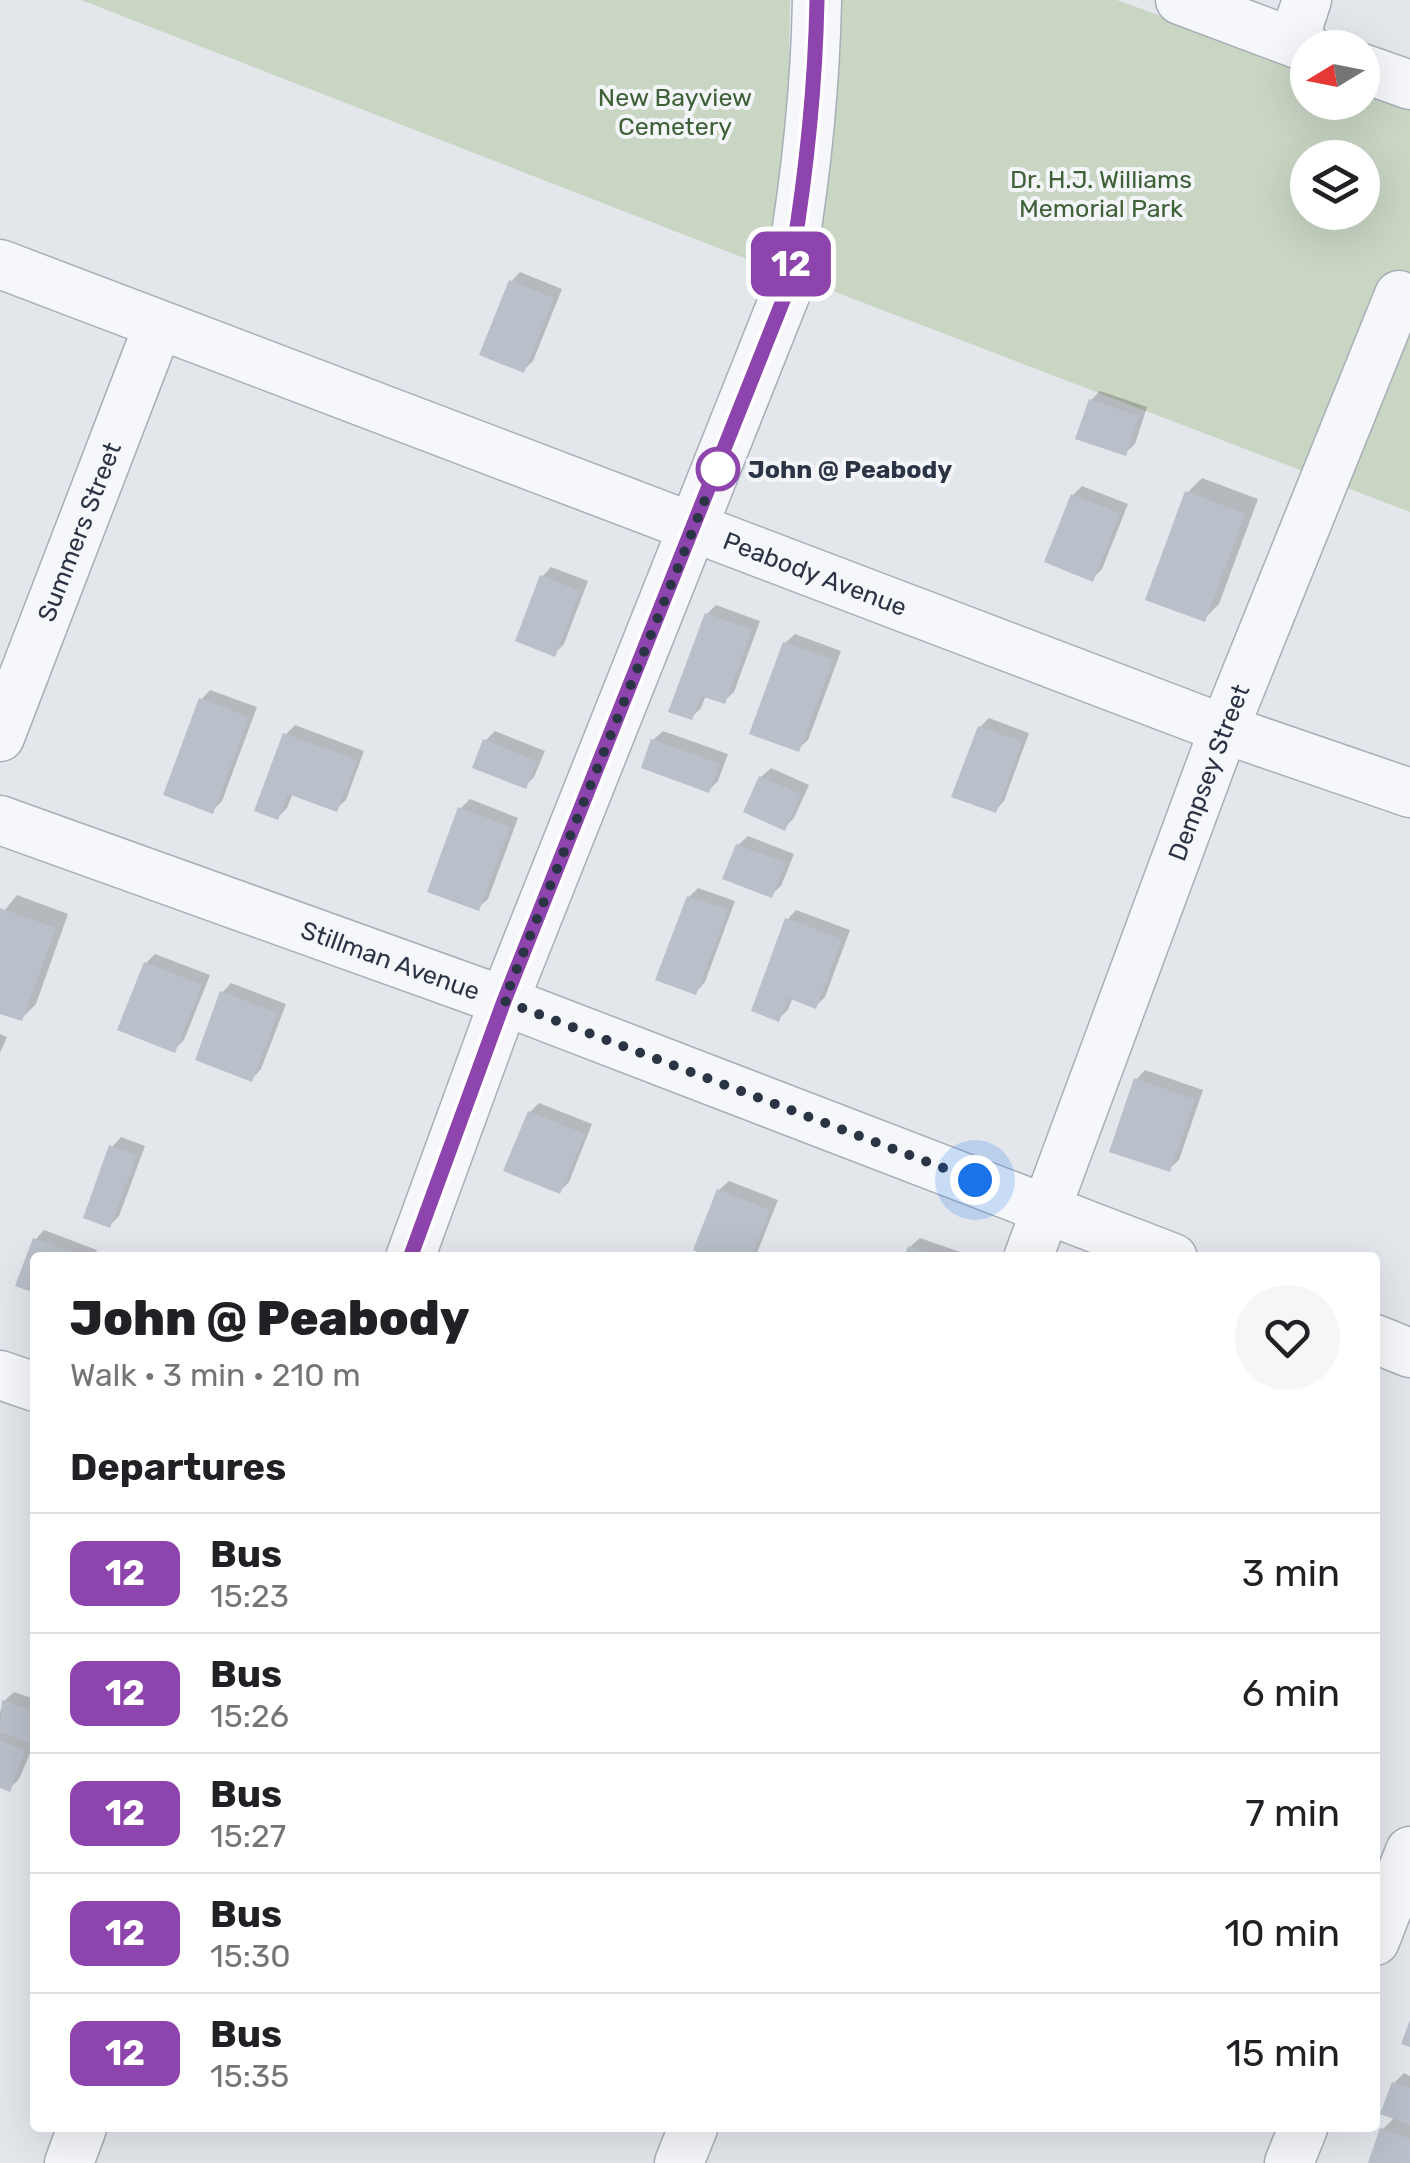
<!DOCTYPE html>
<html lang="en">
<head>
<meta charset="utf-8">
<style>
  :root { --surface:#fff; --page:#f6f6f6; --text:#202124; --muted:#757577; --line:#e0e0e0 }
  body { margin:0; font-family:Rubik,sans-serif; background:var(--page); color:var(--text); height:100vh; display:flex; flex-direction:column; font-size:38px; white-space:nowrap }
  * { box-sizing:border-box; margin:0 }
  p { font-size:32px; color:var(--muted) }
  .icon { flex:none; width:55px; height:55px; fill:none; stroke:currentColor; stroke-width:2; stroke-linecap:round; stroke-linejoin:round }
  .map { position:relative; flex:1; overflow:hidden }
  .drawer { position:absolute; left:30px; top:1252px; width:1350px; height:880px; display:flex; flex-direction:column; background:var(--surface); border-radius:10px; box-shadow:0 10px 40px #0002 }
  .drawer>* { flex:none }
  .badge { padding:0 20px; border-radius:15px; font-size:35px; line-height:65px }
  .needle { width:65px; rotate:260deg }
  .buttons { position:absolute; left:1290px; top:30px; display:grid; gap:20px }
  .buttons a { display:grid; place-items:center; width:90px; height:90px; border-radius:50%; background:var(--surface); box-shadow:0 10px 40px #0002; font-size:50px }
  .you { position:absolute; width:50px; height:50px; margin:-25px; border:8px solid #fff; border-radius:50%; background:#1a73e8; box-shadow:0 0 0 15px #1a73e833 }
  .map>.badge { position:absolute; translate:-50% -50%; box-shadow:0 0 0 5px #fff }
  h2 { padding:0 40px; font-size:38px; line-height:90px }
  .round { display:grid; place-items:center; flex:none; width:105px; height:105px; border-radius:52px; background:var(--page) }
  .headline { display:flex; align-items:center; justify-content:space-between; height:170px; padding:0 40px }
  h1 { font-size:48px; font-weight:800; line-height:75px }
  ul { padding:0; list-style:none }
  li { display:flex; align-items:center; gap:30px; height:120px; padding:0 40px; border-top:2px solid var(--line) }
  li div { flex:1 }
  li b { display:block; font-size:38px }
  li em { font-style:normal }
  li .badge { min-width:110px; font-weight:700; text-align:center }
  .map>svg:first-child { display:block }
  .green { fill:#c9d6c4; fill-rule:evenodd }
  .shadow { fill:#0003 }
  .building { fill:#bac0ca }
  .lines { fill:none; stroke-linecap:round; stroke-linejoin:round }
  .minor-casing { stroke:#a8aeb7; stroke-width:51 }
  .minor { stroke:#f6f7fa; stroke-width:48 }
  .line-casing { stroke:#fff; stroke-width:22 }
  .line { stroke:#8e44ad; stroke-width:15 }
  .walk { stroke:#2a3445; stroke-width:10; stroke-dasharray:0 18 }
  .stop-dot { fill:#fff; stroke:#8e44ad; stroke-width:5 }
  .labels { text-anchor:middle; stroke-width:8; stroke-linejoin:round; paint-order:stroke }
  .park-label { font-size:25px; fill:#3f6137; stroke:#f3f5f9 }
  .stop-label { font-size:25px; font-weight:bold; fill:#2a3445; stroke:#f3f5f9; text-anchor:start }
  .street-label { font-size:25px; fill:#2a3445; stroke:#f3f5f9 }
</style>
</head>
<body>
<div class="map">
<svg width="1410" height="2163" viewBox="0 0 1410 2163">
  <rect width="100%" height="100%" fill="#e3e7ec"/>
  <!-- green -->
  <g class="green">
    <polygon points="81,0 790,0 788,124 774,222 762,265"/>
    <path d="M836,0H1117L1307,70L1308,102H1362L1363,91L1410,108V512L804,280C833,188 834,95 836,0ZM1308,158H1362V212H1308Z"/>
  </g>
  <!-- shadow -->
  <g class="shadow">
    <polygon points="520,272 562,289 533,361 524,370 511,282"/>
    <polygon points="1100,391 1147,407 1135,444 1125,453 1091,400"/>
    <polygon points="1202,478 1258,499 1219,604 1204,619 1187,493"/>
    <polygon points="1082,486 1128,504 1102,569 1092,579 1073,495"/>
    <polygon points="551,567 588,581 564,644 554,654 542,577"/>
    <polygon points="716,605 760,621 734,692 724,701 706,695 701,708 692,717 707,614"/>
    <polygon points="795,634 841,651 808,740 798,749 785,643"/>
    <polygon points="210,690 257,707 222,801 212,811 201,700"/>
    <polygon points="989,718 1029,733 1004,801 995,811 980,727"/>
    <polygon points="295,725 364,751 346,800 336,809 293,793 287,808 278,817 286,734"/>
    <polygon points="495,731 545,751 534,777 525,786 485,741"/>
    <polygon points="663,731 728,754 718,781 709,790 653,740"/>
    <polygon points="771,768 809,785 794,818 784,828 761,777"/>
    <polygon points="470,799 518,818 488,899 478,908 460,809"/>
    <polygon points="748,836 794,854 781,886 771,895 738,845"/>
    <polygon points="698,888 735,901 705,982 696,992 689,897"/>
    <polygon points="17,895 68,914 36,1004 21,1019 0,1011 0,916"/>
    <polygon points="796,910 850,930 825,997 816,1006 793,997 788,1010 778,1019 787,920"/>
    <polygon points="155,954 210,975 184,1040 174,1050 146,963"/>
    <polygon points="231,983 286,1004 261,1069 252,1079 222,993"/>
    <polygon points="0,1034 7,1037 0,1053"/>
    <polygon points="1145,1070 1203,1090 1179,1160 1169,1169 1136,1080"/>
    <polygon points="539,1103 592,1124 569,1182 560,1191 530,1112"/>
    <polygon points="121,1137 145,1146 119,1216 110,1225 112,1147"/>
    <polygon points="729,1181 778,1200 755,1258 719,1258 719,1190"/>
    <polygon points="44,1230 97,1250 94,1258 35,1258 35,1291 35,1240"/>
    <polygon points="920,1238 963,1253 961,1258 906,1258 910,1247"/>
    <polygon points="14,1692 35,1699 35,1742 19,1779 9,1789 0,1785 0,1712 4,1701"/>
    <polygon points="1404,2073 1410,2076 1410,2163 1370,2163 1383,2129 1395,2117 1394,2083"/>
  </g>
  <!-- building -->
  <g class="building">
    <polygon points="509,280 554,298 524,373 479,355"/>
    <polygon points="1089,399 1139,416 1126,456 1075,439"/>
    <polygon points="1185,491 1245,514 1205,622 1145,600"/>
    <polygon points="1071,494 1120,513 1093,582 1044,562"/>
    <polygon points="540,575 580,591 555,657 515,641"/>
    <polygon points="705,613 752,630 725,704 701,696 692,720 668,712"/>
    <polygon points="783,642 833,660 799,752 749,734"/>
    <polygon points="199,698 249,717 213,814 163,795"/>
    <polygon points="978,726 1022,742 996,813 951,797"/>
    <polygon points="283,733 357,760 337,812 288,794 278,820 254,811"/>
    <polygon points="483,739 537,761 526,789 472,768"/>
    <polygon points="651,739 720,764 709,793 641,768"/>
    <polygon points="759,776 801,794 785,831 743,812"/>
    <polygon points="458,807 510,827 479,911 427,892"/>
    <polygon points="736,844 786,863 772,898 722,879"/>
    <polygon points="687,896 728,910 696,995 655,980"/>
    <polygon points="0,908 56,928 22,1021 0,1014"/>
    <polygon points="785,918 842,939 816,1009 788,998 779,1022 751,1011"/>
    <polygon points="144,962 202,985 175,1053 117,1030"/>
    <polygon points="220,991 278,1013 252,1082 195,1060"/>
    <polygon points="1134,1078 1195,1099 1170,1172 1109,1152"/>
    <polygon points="528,1111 585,1134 560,1194 503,1171"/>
    <polygon points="109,1145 137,1155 110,1228 83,1218"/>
    <polygon points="717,1189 770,1210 751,1258 712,1258 693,1250"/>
    <polygon points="33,1238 83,1257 35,1258 35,1293 15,1286"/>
    <polygon points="908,1246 939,1257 939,1258 904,1258"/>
    <polygon points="2,1700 35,1712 35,1745 0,1732"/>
    <polygon points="0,1741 25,1751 10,1792 0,1788"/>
    <polygon points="1410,2020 1410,2047 1401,2044"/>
    <polygon points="1392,2082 1410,2088 1410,2125 1380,2114"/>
    <polygon points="1380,2128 1410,2139 1410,2163 1368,2163"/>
  </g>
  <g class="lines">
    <!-- minor casing -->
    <g class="minor-casing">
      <g id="minor">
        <polyline points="1180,0 1308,48"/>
        <polyline points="1293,42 1307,0"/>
        <polyline points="1362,68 1410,85"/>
        <path id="s1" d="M0,264L1224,729L1410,793"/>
        <path id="s2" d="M0,737L158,326"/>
        <path id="s3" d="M0,820L504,1001L1173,1258"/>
        <path d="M410,1258L504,1001L786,293C804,195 815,100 817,0"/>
        <path id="s4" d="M1028,1258L1224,729L1399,295"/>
        <polyline points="1375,1339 1410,1353"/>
        <polyline points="0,1375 35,1387"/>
        <polyline points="1375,1941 1410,1851"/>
        <polyline points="69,2163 82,2128"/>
        <polyline points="679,2163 693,2128"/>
        <polyline points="1289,2163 1303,2128"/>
      </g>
    </g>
    <!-- minor -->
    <use href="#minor" class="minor"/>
  </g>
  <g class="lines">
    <!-- line casing -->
    <g class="line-casing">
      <path id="line" d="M410,1258L504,1001L786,293C804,195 815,100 817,0"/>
    </g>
    <!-- line -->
    <use href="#line" class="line"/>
    <!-- walk -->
    <polyline class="walk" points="718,469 721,460 504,1001 975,1180"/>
  </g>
  <!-- markers -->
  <circle class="stop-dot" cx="718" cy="469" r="20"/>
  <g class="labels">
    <!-- park labels -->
    <g class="park-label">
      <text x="675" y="106">New Bayview<tspan x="675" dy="29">Cemetery</tspan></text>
      <text x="1101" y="188">Dr. H.J. Williams<tspan x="1101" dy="29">Memorial Park</tspan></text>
    </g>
    <!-- stop labels -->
    <g class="stop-label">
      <text x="748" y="478">John @ Peabody</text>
    </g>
    <!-- street labels -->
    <g class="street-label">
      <text dy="9" stroke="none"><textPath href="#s2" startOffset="220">Summers Street</textPath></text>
      <text dy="9" stroke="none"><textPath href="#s1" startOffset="872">Peabody Avenue</textPath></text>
      <text dy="9" stroke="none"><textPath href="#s4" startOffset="518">Dempsey Street</textPath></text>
      <text dy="9" stroke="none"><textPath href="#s3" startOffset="415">Stillman Avenue</textPath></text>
    </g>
  </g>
</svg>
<div class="buttons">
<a><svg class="needle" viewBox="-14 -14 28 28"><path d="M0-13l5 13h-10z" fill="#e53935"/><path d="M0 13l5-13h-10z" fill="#757577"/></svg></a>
<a><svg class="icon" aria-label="layers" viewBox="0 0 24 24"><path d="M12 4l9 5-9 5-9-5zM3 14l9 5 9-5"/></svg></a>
</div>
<div class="you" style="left:975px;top:1180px"></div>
<b class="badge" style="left:791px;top:264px;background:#8e44ad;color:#fff">12</b>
<section class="drawer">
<div class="headline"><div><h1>John @ Peabody</h1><p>Walk · 3 min · 210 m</p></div><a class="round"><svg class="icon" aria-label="heart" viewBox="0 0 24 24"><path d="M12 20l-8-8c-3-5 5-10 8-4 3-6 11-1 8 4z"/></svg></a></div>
<h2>Departures</h2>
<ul>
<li><span class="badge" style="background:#8e44ad;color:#fff">12</span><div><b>Bus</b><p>15:23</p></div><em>3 min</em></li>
<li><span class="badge" style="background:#8e44ad;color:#fff">12</span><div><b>Bus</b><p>15:26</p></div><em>6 min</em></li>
<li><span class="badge" style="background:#8e44ad;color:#fff">12</span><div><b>Bus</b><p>15:27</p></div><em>7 min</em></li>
<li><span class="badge" style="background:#8e44ad;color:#fff">12</span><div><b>Bus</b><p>15:30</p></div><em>10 min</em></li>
<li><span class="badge" style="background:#8e44ad;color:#fff">12</span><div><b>Bus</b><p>15:35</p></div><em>15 min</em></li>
</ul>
</section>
</div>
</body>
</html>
